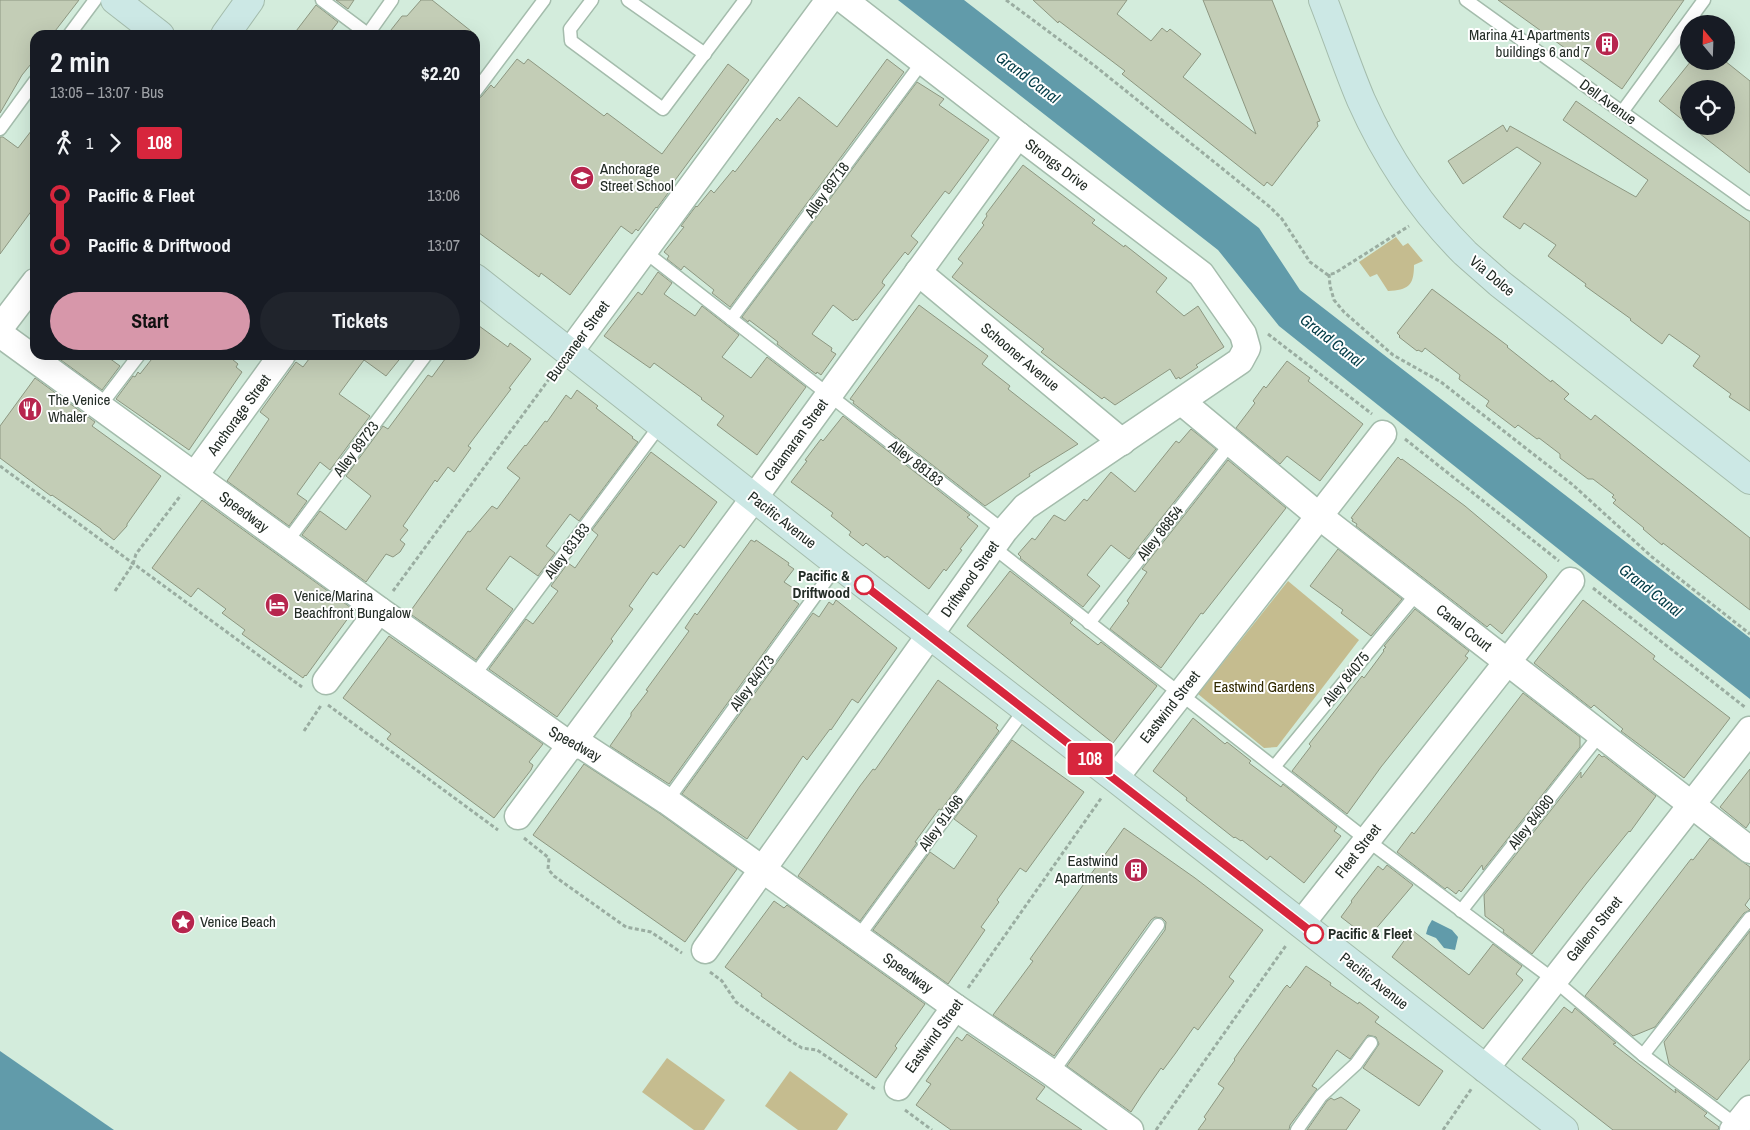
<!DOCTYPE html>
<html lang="en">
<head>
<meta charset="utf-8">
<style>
  :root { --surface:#171b24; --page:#20242c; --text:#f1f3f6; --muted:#9ea1a6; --accent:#d797aa }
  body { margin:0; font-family:"Archivo Narrow",sans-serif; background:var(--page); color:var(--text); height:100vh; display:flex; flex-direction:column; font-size:19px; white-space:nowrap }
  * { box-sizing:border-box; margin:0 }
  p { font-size:16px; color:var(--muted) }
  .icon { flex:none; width:28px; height:28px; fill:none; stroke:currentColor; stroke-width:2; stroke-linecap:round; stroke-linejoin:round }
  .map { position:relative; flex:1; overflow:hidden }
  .details { position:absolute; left:30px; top:30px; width:450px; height:330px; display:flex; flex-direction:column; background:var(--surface); border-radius:15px; box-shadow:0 5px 20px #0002 }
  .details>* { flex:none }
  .badge { padding:0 10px; border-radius:4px; font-size:18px; line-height:32px }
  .needle { width:32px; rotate:341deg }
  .controls { position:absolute; left:1680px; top:15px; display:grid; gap:10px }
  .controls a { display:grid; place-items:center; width:55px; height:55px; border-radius:50%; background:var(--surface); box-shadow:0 5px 20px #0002; font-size:25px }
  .map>.badge { position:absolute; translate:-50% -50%; box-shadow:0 0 0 2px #fff }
  .legs { display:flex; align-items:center; gap:8px; height:55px; padding:0 20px; font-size:16px }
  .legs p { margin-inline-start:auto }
  .overview { display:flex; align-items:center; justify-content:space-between; height:85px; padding:0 20px }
  h1 { font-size:28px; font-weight:800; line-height:38px }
  .primary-button { display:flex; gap:10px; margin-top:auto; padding:10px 20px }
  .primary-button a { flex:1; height:58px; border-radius:30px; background:var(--accent); color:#111; font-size:20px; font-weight:800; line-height:58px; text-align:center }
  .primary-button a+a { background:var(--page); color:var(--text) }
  ul { padding:0 20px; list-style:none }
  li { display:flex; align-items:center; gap:18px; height:50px; font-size:19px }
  li i { display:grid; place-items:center; width:8px; height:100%; margin:0 6px; background:currentColor }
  li i::after { content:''; width:12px; height:12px; margin:-6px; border:4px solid; border-radius:50%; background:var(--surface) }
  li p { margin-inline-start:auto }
  li:first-child i { background:linear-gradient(#0000 50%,currentColor 0) }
  li:last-child i { background:linear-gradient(currentColor 50%,#0000 0) }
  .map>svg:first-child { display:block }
  .green { fill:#c5bc8f }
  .water { fill:#619baa }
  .building { fill:#c3cdb6; stroke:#8d9781 }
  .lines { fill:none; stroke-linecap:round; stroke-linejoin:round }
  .lane-casing { stroke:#a4bcac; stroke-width:15 }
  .street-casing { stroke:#a4bcac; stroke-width:29 }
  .secondary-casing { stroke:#a4bcac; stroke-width:30 }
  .path { stroke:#9aada1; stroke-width:3; stroke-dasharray:4 2.5; stroke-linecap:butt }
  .lane { stroke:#fff; stroke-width:12 }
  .street { stroke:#fff; stroke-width:26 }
  .secondary { stroke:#cce8e5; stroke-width:28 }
  .line-1-casing { stroke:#fff; stroke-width:11 }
  .line-1 { stroke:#d7263d; stroke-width:8 }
  .stop-1-dot { fill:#fff; stroke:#d7263d; stroke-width:2.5 }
  .labels { text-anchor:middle; stroke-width:4; stroke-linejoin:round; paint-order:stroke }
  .poi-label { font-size:15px; fill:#232c26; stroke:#fff; text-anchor:start }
  .street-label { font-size:15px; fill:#232c26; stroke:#fff }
  .stop-label { font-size:15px; font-weight:bold; fill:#232c26; stroke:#fff; text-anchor:end }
  .park-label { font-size:15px; fill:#312901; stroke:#fff }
  .water-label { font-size:16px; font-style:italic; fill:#013b46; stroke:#fff }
</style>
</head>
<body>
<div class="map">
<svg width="1750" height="1130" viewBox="0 0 1750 1130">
  <rect width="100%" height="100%" fill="#d3ecdc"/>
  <!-- green -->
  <g class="green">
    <path d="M1396,237L1403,246L1408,243L1423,261L1414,265C1414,286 1408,290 1388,291L1377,274L1370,277L1359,262Z"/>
    <polygon points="1288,581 1359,640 1277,747 1264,748 1198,694"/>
    <polygon points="667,1058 725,1100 704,1130 694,1130 642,1092"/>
    <polygon points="790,1071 848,1114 837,1130 798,1130 765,1106"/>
  </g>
  <!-- water -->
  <g class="water">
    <polygon points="898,0 964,0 1259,228 1300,290 1750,638 1750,699 1571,559 1279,326 1218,250"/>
    <polygon points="1432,920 1452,930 1458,937 1455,950 1444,948 1436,938 1426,934 1428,927"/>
    <polygon points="0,1051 114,1130 0,1130"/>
  </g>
  <!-- building -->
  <g class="building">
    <polygon points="0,0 79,0 52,35 35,35 35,59 22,75 0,113"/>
    <polygon points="336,0 354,0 348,9"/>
    <polygon points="421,0 432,0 476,35 387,35 402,16 407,16"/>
    <polygon points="1033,0 1127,0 1117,14 1151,41 1162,28 1167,32 1170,29 1201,54 1183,77 1256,134 1203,0 1272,0 1320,121 1317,122 1318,126 1272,186 1267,182 1264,186 1122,74 1125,71 1059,21 1058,23"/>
    <polygon points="1498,0 1684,0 1622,89"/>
    <polygon points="316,5 338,22 328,35 293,35"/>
    <polygon points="517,59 524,64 528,59 604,116 607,113 662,154 728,64 749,80 670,187 671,189 657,208 656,207 638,231 636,229 632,234 621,226 570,295 541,273 539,277 475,230 475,100 481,97 491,85 494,88"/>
    <polygon points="887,59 904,72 730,307 712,293 714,290 684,266 681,270 667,259 669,256 664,252 684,227 681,226 696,206 697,207 711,190 714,193 733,170 735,172 777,118 780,121 799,97 837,127"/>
    <polygon points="1691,61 1725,61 1750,81 1750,173 1690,126 1726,126 1726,89 1689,89 1689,125 1659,101"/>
    <polygon points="917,82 944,99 939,105 989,140 949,194 945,191 911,236 918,242 908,255 905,252 883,280 882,283 885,285 857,320 855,319 853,321 833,305 812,334 832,348 831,351 836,354 821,375 817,372 816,374 777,344 778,342 749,320 748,322 742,317"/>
    <polygon points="1576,101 1750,222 1750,411 1729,397 1731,394 1693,366 1700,356 1669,334 1662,344 1630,320 1631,319 1585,286 1586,284 1548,256 1556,245 1524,223 1520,229 1503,217 1541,163 1517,147 1463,184 1448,161 1503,125 1507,132 1510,126 1636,197 1648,180 1563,120"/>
    <polygon points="35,126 35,206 0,254 0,137 3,137 18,148"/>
    <polygon points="1023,165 1095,220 1092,223 1124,247 1125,245 1167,278 1156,292 1184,316 1198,306 1224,347 1196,365 1198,367 1180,379 1179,377 1176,379 1170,369 1115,405 1104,397 1102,399 1041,352 1044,349 952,277 963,263 958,259 984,225 982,223 987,216 986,214"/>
    <polygon points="658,272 672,283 664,294 695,316 702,306 739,335 722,357 751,378 767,357 806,387 757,455 717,425 724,416 701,399 702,398 654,363 650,368 604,336 638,292 642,295"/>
    <polygon points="1432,289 1508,346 1507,347 1551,382 1552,380 1569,394 1564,399 1591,420 1595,415 1750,538 1750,610 1663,543 1662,545 1643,529 1644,528 1613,503 1616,500 1612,497 1614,495 1593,479 1588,479 1560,458 1560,454 1539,438 1537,439 1518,425 1515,428 1486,406 1489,401 1459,379 1460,375 1425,348 1422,352 1418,350 1417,351 1399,337 1400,336 1397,333"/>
    <polygon points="919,305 988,356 982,364 1010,386 1008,389 1078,444 1029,474 1030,476 985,506 853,403 854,401 850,399"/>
    <polygon points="475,323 508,347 510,343 531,359 509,388 511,389 468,446 471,448 454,472 448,467 437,482 435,480 403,526 408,530 400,540 405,544 400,552 393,557 386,554 366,582 302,535 320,511 346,530 371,496 346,476 383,426 388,429 428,375 432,377 448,355 475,355"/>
    <polygon points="54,355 105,355 120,366 102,390"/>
    <polygon points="155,355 227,355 238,364 236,367 242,372 189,450 116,399 133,376 135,377 138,372 140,374"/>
    <polygon points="312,355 403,355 386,376 364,360 339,394 370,416 330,470 320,462 297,494 307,501 289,526 227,481 269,419 260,412 296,362 303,367"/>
    <polygon points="1287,361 1310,378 1308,381 1363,424 1320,481 1287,456 1280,464 1236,428 1255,403 1253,401 1264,386 1266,388"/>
    <polygon points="35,378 95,422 92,426 161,476 127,524 127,526 114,540 101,530 101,529 52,495 51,496 0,458 0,426"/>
    <polygon points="577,390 598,406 596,408 633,437 632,438 638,442 579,521 570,514 546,546 555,553 538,576 510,556 486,589 513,609 476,660 409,613 468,531 470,532 492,506 497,509 520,478 507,468 525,445 526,446 545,421 547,422 566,395 571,399"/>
    <polygon points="843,416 970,515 967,517 978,526 960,549 962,550 946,571 944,569 929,589 887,556 885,558 866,543 863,546 849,535 851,532 831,516 833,513 791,482 807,461 805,460 821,439 823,441"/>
    <polygon points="1191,429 1216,449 1129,559 1111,545 1087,575 1100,586 1083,607 1020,558 1021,557 1018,554 1032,538 1035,540 1054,515 1065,521 1084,499 1087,501 1111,472 1135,492 1176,441 1179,443"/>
    <polygon points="651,452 717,502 684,548 680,545 657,575 653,572 629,606 633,609 611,639 613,641 557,717 489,669 526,619 533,624 558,591 551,586 568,563 575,568 598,535 592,530"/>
    <polygon points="1398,457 1401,460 1402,459 1465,506 1546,574 1547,577 1502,634 1490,624 1487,627 1356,526 1357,524 1352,521 1353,519 1351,518"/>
    <polygon points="1228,460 1286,508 1203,614 1201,613 1161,668 1110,629 1129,603 1127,601 1147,572 1142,569"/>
    <polygon points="202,500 354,610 306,676 305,675 303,678 242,634 245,630 222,613 226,609 198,588 191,597 152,568"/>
    <polygon points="751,540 755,542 756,540 789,563 788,565 794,569 784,582 796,590 791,598 799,604 669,784 610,746 631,716 631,713 648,691 646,690 689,631 685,628 695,613 697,615"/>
    <polygon points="1338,549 1402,599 1371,636 1341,613 1343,610 1310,586"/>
    <polygon points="1010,571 1073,620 1070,623 1098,645 1101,642 1157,686 1113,743 967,626"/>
    <polygon points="836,600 897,648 858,703 852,699 831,730 830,729 807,760 803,756 747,839 682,794 813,613 819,617 829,602 833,605"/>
    <polygon points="1583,600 1655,656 1653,659 1730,718 1684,778 1621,731 1623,729 1594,705 1591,708 1534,663"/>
    <polygon points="1415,609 1469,651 1465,656 1468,658 1381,767 1347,814 1292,771 1311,746 1309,744 1362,676 1364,678 1384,651 1383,650 1386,647 1384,646"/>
    <polygon points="389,636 543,744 529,762 533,765 531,770 494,818 387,739 391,734 343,698"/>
    <polygon points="938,680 998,725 996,728 999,731 941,810 939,809 915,842 917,843 860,921 798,876 860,786 873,769 875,770"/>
    <polygon points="1523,693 1580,737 1580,747 1483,870 1482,865 1461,892 1459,890 1456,894 1447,887 1445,889 1397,852 1412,832 1414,834"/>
    <polygon points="1193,718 1225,744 1227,742 1251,761 1249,763 1281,787 1283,784 1337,827 1334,831 1341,836 1304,883 1270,856 1267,860 1242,840 1241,841 1235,837 1234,838 1186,800 1187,798 1153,771"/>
    <polygon points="1012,740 1084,792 1026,872 1020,868 997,900 999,902 981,927 985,930 948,984 873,930 930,852 954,869 977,836 954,819"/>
    <polygon points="1599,754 1602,757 1604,756 1656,796 1630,832 1629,831 1586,884 1532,954 1503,932 1504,930 1485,916 1484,895 1581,772 1581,778"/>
    <polygon points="584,764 659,813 737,869 685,942 533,835"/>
    <polygon points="1750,769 1750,822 1746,828 1720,807"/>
    <polygon points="1124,828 1195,878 1263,930 1229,977 1234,981 1198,1030 1194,1027 1175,1054 1163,1070 1161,1068 1142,1095 1131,1112 1067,1066 1165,930 1166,922 1162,918 1155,917 1151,920 1054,1056 993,1015 1033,961 1030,959"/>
    <polygon points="1710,838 1750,867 1750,898 1745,905 1750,910 1744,913 1655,1027 1633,1036 1585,996 1691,859 1693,860"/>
    <polygon points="1387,865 1413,885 1368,938 1341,917 1352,902 1351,901 1378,866 1383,870"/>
    <polygon points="774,901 784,908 787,905 925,1004 895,1046 897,1048 876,1078 761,996 762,994 725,967"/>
    <polygon points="1412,930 1469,975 1493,944 1522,966 1516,974 1523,980 1483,1029 1392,957"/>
    <polygon points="1750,931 1750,1059 1717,1100 1669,1064 1664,1042"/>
    <polygon points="1306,966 1331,983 1330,985 1358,1004 1359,1002 1379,1017 1375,1022 1443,1071 1419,1106 1363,1068 1379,1044 1376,1037 1368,1035 1350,1059 1337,1050 1312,1086 1317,1089 1290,1125 1289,1130 1198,1130 1206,1119 1204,1117 1224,1088 1218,1084 1235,1060 1234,1059 1285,987 1287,985 1290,988"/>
    <polygon points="1564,1007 1572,1013 1575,1008 1616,1043 1613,1044 1676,1093 1675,1089 1707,1113 1704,1116 1719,1127 1718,1130 1613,1130 1522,1059"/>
    <polygon points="967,1034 1045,1087 1036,1099 1082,1130 951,1130 916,1105 931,1084 926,1081 957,1037 962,1041"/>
    <polygon points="1341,1097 1360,1110 1346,1130 1307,1130 1327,1101 1331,1098 1334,1100"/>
  </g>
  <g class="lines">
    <!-- lane casing -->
    <g class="lane-casing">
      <g id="lane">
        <polyline points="322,0 369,35"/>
        <polyline points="592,0 570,29 571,41 663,109 745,0"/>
        <polyline points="628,0 705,54"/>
        <polyline points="1466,0 1750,204"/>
        <polyline points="368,34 392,0"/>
        <polyline points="69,35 95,0"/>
        <polyline points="475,92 544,0"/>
        <polyline points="1622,112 1704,0"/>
        <polyline points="0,129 35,81"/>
        <polyline points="644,251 1004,531"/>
        <polyline points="731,319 923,61"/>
        <polyline points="100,406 139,355"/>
        <polyline points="286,543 426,355"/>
        <polyline points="993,547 1367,840 1554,980 1643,1055 1739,1127"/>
        <polyline points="1089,623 1231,443"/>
        <polyline points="473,677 661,424"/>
        <polyline points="1274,767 1418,592"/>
        <polyline points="667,801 838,564"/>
        <polyline points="1461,911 1601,733"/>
        <polyline points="858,937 1025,709"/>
        <polyline points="1643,1055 1750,918"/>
        <polyline points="1052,1073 1158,925"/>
        <polyline points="1297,1130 1321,1096 1356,1064 1371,1043"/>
      </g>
    </g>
    <!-- street casing -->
    <g class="street-casing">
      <g id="street">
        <polyline points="918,272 1122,442"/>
        <polyline points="0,328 35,282"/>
        <polyline points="0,334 379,610 570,745 583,746 667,801 955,1007 1052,1073 1130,1130"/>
        <polyline points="569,353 829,0"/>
        <polyline points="1182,402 1319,516 1750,850"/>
        <polyline points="195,475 282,355"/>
        <polyline points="326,681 379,610"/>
        <polyline points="1115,778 1383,434"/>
        <polyline points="518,816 754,498 1018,135"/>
        <polyline points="1301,924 1571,581"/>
        <polyline points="705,950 1004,531 1025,507 1240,361 1247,348 1243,334 1201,274 1018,135 844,0"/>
        <polyline points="1485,1069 1750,730"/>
        <polyline points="898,1087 955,1007"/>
        <polyline points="1733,1130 1750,1109"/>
      </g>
    </g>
    <!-- secondary casing -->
    <g class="secondary-casing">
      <g id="secondary">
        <polyline points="115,0 160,35"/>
        <path d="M1323,0C1336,33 1347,67 1361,100C1386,156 1421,209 1465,253C1476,263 1488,273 1499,283L1750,480"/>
        <polyline points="225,35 250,0"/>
        <polyline points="475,278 838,564 1115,778 1564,1130"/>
      </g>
    </g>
    <!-- path -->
    <g class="path">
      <polyline points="1006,0 1095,66 1270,207 1282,219 1310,262 1328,275 1335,273 1409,226"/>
      <polyline points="1329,274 1330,286 1334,300 1344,312 1393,355 1441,382 1573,485 1652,557 1750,634"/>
      <polyline points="1268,334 1372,414"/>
      <polyline points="1405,439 1559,561"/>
      <polyline points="0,466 302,687"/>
      <polyline points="1593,588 1746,708"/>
      <polyline points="115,591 133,564 136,554 181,495"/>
      <polyline points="393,591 555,371"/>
      <polyline points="328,705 498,830"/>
      <polyline points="304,731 322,704"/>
      <polyline points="524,838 549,858 548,869 554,876 626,927 651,932 682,953"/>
      <polyline points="710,972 722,981 736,1002 792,1042 802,1048 817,1050 875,1089"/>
      <polyline points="968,988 1102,797"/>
      <polyline points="905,1110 932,1130"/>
      <polyline points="1156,1130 1287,944"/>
      <polyline points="1443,1130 1472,1088"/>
    </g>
    <!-- lane -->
    <use href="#lane" class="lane"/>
    <!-- street -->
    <use href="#street" class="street"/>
    <!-- secondary -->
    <use href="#secondary" class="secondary"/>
  </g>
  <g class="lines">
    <!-- line-1 casing -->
    <g class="line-1-casing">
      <polyline id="line-1" points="864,585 1314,934"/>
    </g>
    <!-- line-1 -->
    <use href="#line-1" class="line-1"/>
  </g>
  <!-- icons -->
  <defs>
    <g id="building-disc" transform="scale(1.25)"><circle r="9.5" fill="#b7264e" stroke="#fff"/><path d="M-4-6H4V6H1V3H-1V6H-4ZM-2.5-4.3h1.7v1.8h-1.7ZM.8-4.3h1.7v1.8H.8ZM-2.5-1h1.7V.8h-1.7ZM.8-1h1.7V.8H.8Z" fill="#fff"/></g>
    <g id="school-disc" transform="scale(1.25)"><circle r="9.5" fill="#b7264e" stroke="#fff"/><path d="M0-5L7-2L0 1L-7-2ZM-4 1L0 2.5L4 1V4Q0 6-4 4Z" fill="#fff"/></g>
    <g id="restaurant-disc" transform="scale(1.25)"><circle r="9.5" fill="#b7264e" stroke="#fff"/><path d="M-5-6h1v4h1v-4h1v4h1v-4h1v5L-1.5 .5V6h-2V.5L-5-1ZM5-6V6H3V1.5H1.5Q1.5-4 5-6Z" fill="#fff"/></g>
    <g id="hotel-disc" transform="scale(1.25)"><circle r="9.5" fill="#b7264e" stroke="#fff"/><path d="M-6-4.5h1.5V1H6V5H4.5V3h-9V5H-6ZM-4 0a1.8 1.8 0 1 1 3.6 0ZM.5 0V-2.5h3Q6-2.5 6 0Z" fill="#fff"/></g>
    <g id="sight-disc" transform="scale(1.25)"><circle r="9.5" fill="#b7264e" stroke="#fff"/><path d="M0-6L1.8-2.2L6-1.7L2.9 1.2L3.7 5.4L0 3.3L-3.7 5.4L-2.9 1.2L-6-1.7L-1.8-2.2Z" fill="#fff"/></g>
  </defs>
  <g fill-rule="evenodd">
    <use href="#building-disc" x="1607" y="44"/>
    <use href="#school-disc" x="582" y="178"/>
    <use href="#restaurant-disc" x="30" y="409"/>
    <use href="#hotel-disc" x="277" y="605"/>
    <use href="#building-disc" x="1136" y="870"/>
    <use href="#sight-disc" x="183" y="922"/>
  </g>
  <!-- markers -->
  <g class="stop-1-dot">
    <circle cx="864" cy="585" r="9"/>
    <circle cx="1314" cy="934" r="9"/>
  </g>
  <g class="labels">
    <!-- poi labels -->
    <g class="poi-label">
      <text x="1590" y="40" text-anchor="end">Marina 41 Apartments<tspan x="1590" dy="17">buildings 6 and 7</tspan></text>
      <text x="600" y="174">Anchorage<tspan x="600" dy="17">Street School</tspan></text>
      <text x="48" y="405">The Venice<tspan x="48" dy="17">Whaler</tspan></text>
      <text x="294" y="601">Venice/Marina<tspan x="294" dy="17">Beachfront Bungalow</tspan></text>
      <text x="1118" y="866" text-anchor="end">Eastwind<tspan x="1118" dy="17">Apartments</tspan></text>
      <text x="200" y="927">Venice Beach</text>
    </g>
    <!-- street labels -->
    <g class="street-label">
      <text transform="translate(1608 102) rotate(36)" y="5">Dell Avenue</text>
      <text transform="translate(1057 165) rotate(37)" y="5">Strongs Drive</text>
      <text transform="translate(827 190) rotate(-54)" y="5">Alley 89718</text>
      <text transform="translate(1492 276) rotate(40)" y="5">Via Dolce</text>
      <text transform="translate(578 341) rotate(-54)" y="5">Buccaneer Street</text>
      <text transform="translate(1020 357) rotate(40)" y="5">Schooner Avenue</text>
      <text transform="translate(239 415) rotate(-54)" y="5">Anchorage Street</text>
      <text transform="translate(796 440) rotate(-54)" y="5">Catamaran Street</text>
      <text transform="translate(356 449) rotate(-53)" y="5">Alley 89723</text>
      <text transform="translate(916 463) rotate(38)" y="5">Alley 88183</text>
      <text transform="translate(244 512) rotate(37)" y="5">Speedway</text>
      <text transform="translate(782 520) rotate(38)" y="5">Pacific Avenue</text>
      <text transform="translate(1160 533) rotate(-52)" y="5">Alley 86854</text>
      <text transform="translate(567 551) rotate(-53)" y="5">Alley 83183</text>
      <text transform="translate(970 579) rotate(-55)" y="5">Driftwood Street</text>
      <text transform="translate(1464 628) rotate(38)" y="5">Canal Court</text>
      <text transform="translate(1346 679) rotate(-51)" y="5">Alley 84075</text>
      <text transform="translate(752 683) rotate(-54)" y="5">Alley 84073</text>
      <text transform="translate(1170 707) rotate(-52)" y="5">Eastwind Street</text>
      <text transform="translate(575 744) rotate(29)" y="5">Speedway</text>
      <text transform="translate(1531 822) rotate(-52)" y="5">Alley 84080</text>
      <text transform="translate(941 823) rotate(-54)" y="5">Alley 91496</text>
      <text transform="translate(1358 851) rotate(-52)" y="5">Fleet Street</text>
      <text transform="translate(1594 929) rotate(-51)" y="5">Galleon Street</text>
      <text transform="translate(908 973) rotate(36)" y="5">Speedway</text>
      <text transform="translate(1374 981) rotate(38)" y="5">Pacific Avenue</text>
      <text transform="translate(934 1036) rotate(-54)" y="5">Eastwind Street</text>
    </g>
    <!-- stop labels -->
    <g class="stop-label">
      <text x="850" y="581">Pacific &amp;<tspan x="850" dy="17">Driftwood</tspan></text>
      <text x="1328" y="939" text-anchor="start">Pacific &amp; Fleet</text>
    </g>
    <!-- park labels -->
    <g class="park-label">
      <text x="1264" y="692">Eastwind Gardens</text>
    </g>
    <!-- water labels -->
    <g class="water-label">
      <text transform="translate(1028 77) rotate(37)" y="6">Grand Canal</text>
      <text transform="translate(1332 340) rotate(38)" y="6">Grand Canal</text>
      <text transform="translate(1651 590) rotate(38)" y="6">Grand Canal</text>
    </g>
  </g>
</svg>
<div class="controls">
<a><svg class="needle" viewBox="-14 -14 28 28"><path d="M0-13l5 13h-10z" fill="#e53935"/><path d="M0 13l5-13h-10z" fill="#9ea1a6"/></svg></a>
<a><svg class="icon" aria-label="locate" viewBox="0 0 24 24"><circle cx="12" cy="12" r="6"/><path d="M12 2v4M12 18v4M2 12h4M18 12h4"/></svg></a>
</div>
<b class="badge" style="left:1090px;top:759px;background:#d7263d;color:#fff">108</b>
<section class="details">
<div class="overview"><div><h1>2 min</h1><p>13:05 – 13:07 · Bus</p></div><b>$2.20</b></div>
<div class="legs"><svg class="icon" aria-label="walk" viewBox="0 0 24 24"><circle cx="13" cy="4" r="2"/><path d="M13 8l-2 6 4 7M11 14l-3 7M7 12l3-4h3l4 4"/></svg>1<svg class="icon" aria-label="forward" viewBox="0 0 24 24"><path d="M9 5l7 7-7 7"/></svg><b class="badge" style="background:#d7263d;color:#fff">108</b></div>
<ul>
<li><i style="color:#d7263d"></i><b>Pacific &amp; Fleet</b><p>13:06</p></li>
<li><i style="color:#d7263d"></i><b>Pacific &amp; Driftwood</b><p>13:07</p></li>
</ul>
<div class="primary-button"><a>Start</a><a>Tickets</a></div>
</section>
</div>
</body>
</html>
